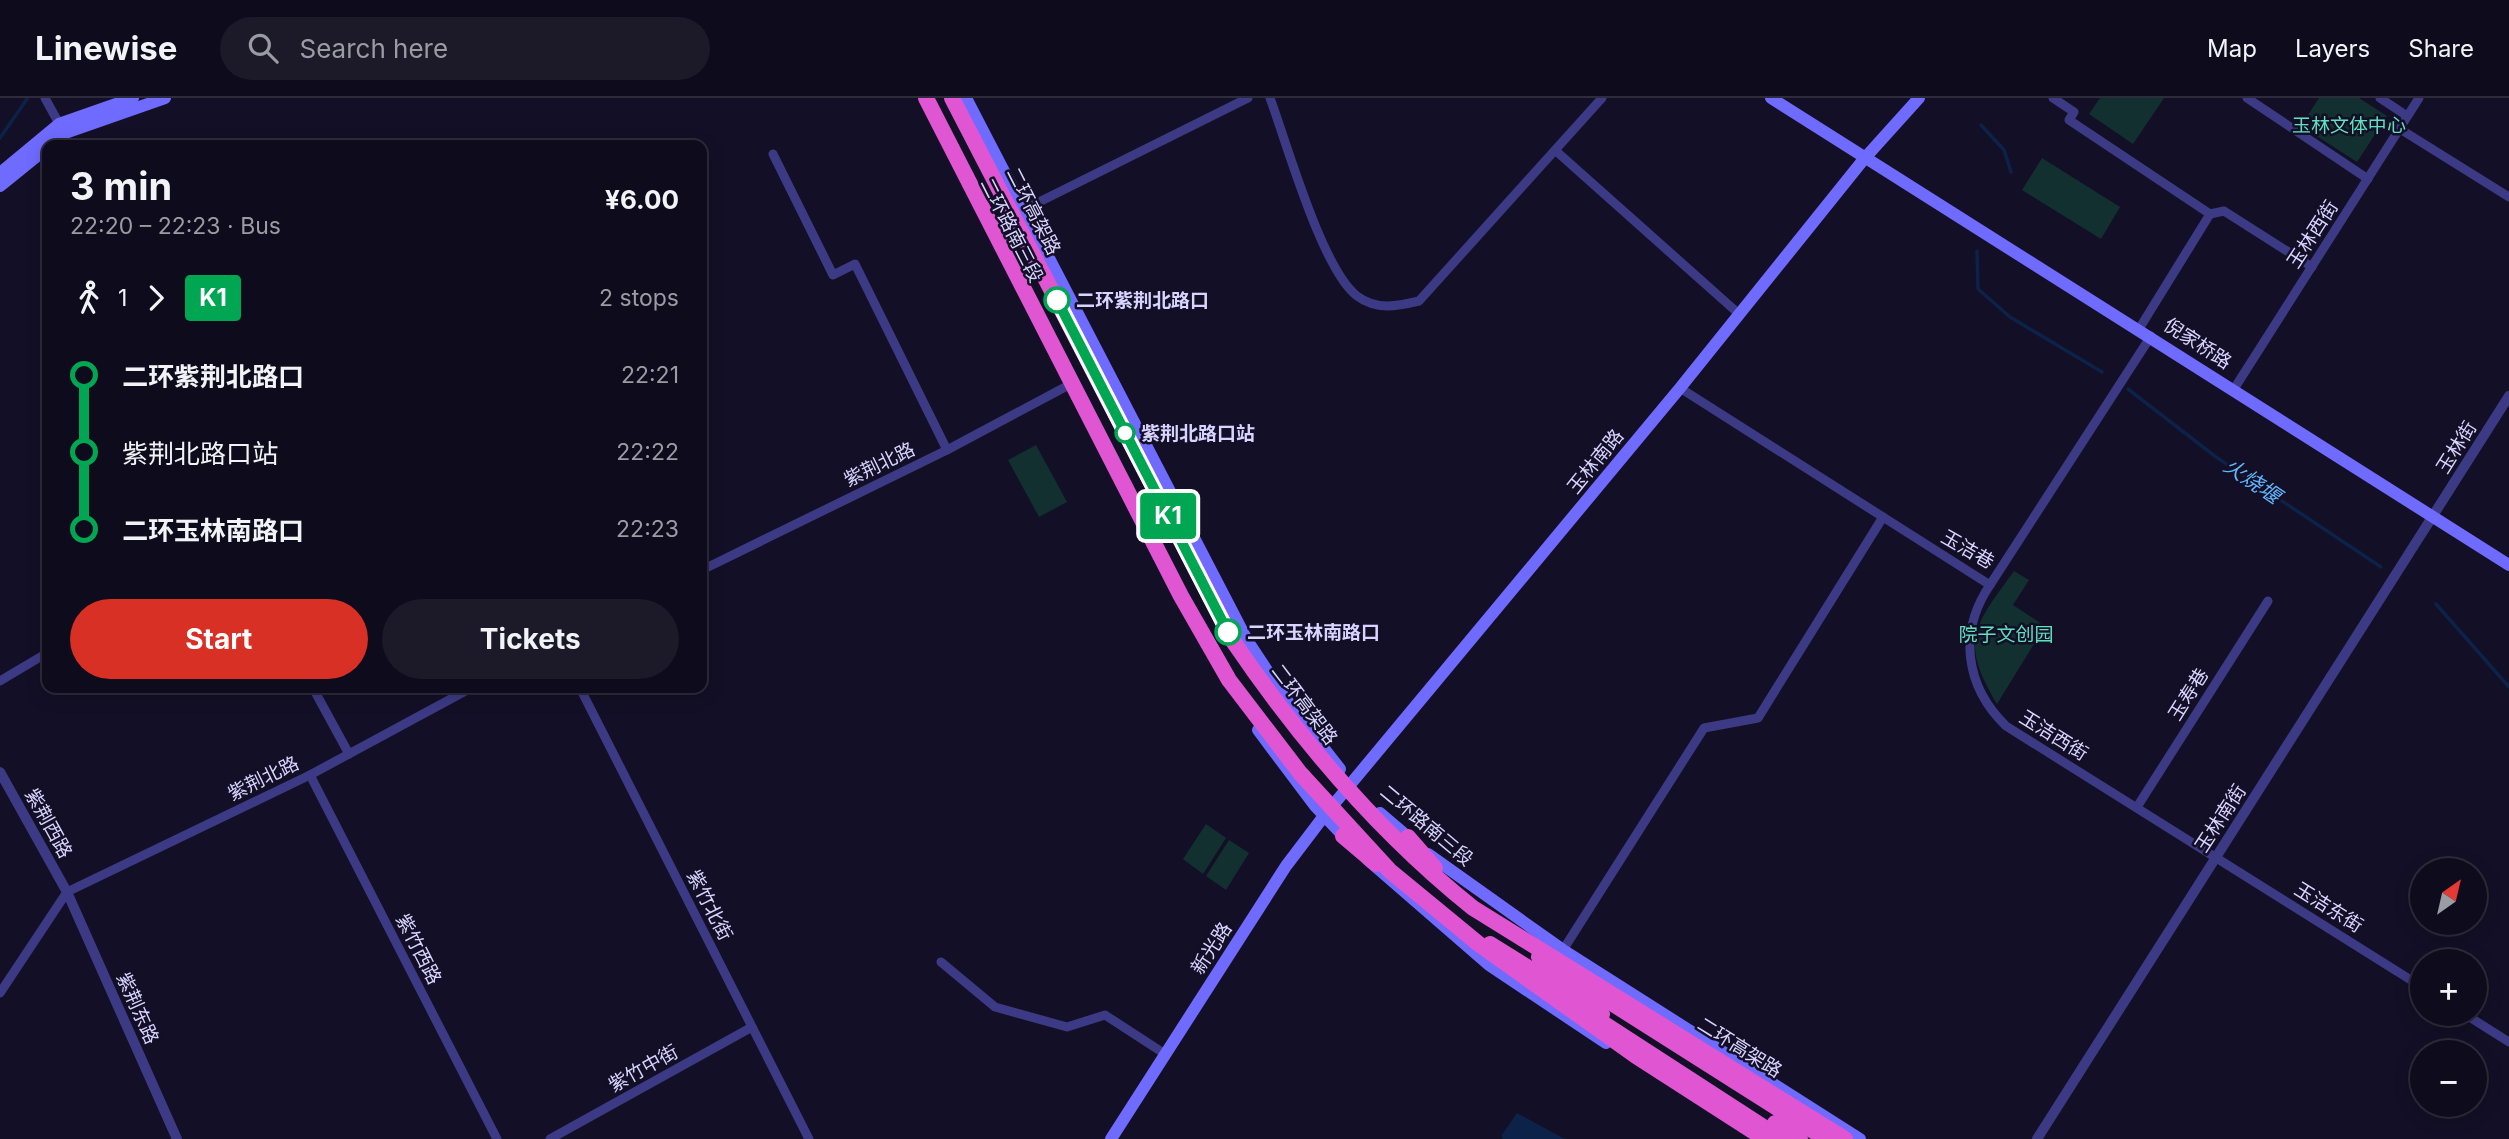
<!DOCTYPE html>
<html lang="en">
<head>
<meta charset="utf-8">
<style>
  :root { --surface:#0e0b1c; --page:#1c1929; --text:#f1f3f6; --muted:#9b9ba3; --line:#2e2b3b; --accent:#d93025 }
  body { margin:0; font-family:Inter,"Noto Sans SC",sans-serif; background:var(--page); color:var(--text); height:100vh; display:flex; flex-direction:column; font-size:26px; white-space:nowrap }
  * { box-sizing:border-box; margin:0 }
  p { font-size:23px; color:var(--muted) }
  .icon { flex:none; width:38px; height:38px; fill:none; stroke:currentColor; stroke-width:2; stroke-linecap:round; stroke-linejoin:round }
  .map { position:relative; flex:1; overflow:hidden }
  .panel { position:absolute; left:42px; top:42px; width:665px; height:553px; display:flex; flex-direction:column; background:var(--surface); border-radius:14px; box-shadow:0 4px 18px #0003,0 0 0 2px var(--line) }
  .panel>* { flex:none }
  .badge { padding:0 14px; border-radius:5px; font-size:24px; line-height:46px }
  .needle { width:46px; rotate:34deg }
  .buttons { position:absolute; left:2410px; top:760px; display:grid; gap:14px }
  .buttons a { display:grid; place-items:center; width:77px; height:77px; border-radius:50%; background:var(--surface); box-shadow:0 4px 18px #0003,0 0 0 2px var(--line); font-size:35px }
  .map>.badge { position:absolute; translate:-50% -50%; box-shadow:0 0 0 4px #fff }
  .legs { display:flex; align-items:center; gap:10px; height:77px; padding:0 28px; font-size:23px }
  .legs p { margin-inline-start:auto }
  .summary { display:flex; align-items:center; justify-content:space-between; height:119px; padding:0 28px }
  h1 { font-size:38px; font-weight:700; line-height:52px }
  .action { display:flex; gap:14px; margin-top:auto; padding:14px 28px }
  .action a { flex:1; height:80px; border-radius:42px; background:var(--accent); color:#fff; font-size:28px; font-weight:700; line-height:80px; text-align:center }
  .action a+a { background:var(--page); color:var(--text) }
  ul { padding:0 28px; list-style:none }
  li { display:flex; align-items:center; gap:24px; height:77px; font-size:26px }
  li i { display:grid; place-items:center; width:10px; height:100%; margin:0 9px; background:currentColor }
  li i::after { content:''; width:18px; height:18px; margin:-9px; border:5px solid; border-radius:50%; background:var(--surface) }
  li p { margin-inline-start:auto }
  li:first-child i { background:linear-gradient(#0000 50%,currentColor 0) }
  li:last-child i { background:linear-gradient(currentColor 50%,#0000 0) }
  header { display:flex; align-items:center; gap:42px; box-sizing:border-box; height:98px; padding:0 35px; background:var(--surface); border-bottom:2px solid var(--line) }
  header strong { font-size:33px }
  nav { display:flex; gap:38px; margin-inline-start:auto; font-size:24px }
  .search { width:490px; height:63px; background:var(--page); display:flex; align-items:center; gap:18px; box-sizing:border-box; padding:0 24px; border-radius:38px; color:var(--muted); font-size:26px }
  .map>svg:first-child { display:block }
  .green { fill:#12302f }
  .water { fill:#0c2248 }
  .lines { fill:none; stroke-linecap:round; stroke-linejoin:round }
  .stream { stroke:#0c2248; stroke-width:3.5 }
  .minor { stroke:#3d3a85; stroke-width:9 }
  .tertiary { stroke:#3d3a85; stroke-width:10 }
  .secondary { stroke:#6f6bff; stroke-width:12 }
  .trunk { stroke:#e055d1; stroke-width:16 }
  .trunk-bridge { stroke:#e055d1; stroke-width:16 }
  .line-1-casing { stroke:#fff; stroke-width:16 }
  .line-1 { stroke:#00a651; stroke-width:10 }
  .stop-1-dot { fill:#fff; stroke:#00a651; stroke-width:3.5 }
  .labels { text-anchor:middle; stroke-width:5; stroke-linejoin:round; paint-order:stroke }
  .park-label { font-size:19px; fill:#5fe0c0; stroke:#130f26 }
  .street-label { font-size:19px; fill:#d9d4ff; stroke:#130f26 }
  .stop-label { font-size:19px; font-weight:bold; fill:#d9d4ff; stroke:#130f26; text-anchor:start }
  .water-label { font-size:21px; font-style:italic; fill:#62b6ff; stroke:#130f26 }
</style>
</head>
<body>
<header>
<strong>Linewise</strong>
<div class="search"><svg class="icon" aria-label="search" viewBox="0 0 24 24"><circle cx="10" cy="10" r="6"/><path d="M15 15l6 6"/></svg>Search here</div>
<nav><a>Map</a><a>Layers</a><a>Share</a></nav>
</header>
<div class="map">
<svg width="2509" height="1041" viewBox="0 0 2509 1041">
  <rect width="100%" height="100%" fill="#130f26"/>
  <!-- green -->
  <g class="green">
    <polygon points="2100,0 2164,0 2133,46 2089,16"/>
    <polygon points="2319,0 2359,0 2387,18 2357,64 2301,28"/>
    <polygon points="2042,60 2120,109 2101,141 2022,92"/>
    <polygon points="1036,347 1067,404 1039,419 1008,362"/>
    <path d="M2014,473L2029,482L2013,507L2045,528L1997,606C1959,543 1974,528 2014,473Z"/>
    <polygon points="1206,726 1226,740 1203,776 1183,761"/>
    <polygon points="1229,742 1249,755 1226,792 1206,778"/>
  </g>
  <!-- water -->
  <polygon class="water" points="1517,1015 1565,1041 1503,1041 1501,1038"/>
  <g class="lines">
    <!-- stream -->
    <g class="stream">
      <polyline points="1981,27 2004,52 2011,74"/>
      <polyline points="0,40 27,1"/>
      <polyline points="1977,153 1978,191 2010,219 2102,274"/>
      <polyline points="2128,291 2216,359 2381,469"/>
      <polyline points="2436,506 2509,589"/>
    </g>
    <!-- minor -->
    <g class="minor">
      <polyline points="45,0 62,31"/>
      <path d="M1270,0C1287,46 1322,171 1357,198C1377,213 1398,208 1419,203L1602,0"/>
      <polyline points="2053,0 2074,14 2069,22 2210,116 2224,113 2312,169"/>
      <polyline points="2247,0 2368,81"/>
      <polyline points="2380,0 2407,18"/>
      <polyline points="2400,31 2509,99"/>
      <polyline points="1556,53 1739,216"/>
      <polyline points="773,56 833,177 855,166 947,352"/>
      <polyline points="1025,111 1248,0"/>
      <polyline points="2139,231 2210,116"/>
      <polyline points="1680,290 1990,487 2151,238"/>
      <polyline points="2234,291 2419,0"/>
      <polyline points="702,472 947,352 1069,287"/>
      <path d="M1990,487C1958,534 1965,588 2006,628L2422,889"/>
      <polyline points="0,583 47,555"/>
      <polyline points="313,590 349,656"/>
      <polyline points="580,590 809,1041"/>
      <polyline points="310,677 497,1041"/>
      <polyline points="2137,709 2268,503"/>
      <polyline points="1563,852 1704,630 1758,620 1883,419"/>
      <polyline points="941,864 995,909 1067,929 1105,917 1165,956"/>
      <polyline points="0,895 67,794 310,677 471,590"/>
      <polyline points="2463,915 2509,944"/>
      <polyline points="550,1041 752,929"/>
    </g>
    <!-- tertiary -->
    <g class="tertiary">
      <polyline points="0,674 67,794 177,1041"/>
      <polyline points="2037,1041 2509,298"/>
    </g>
    <!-- secondary -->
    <g class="secondary">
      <polyline points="966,0 1247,542 1290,607 1340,671"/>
      <polyline points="1771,0 2509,467"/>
      <polyline points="50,47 65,35 165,0"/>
      <polyline points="0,75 59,26 133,0"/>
      <polyline points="0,88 47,50"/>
      <polyline points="1258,632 1315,708 1347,742"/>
      <polyline points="1380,715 1414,744"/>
      <polyline points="1428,756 1563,852 1860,1041"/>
      <polyline points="1368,762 1489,867 1606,945"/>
      <polyline points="1111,1041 1286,768 1324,718 1680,290 1864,61 1919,0"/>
    </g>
    <!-- trunk -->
    <g class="trunk">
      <polyline points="1343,738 1376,766"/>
      <polyline points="1408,739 1435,770"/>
      <polyline points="1490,846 1602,916"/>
      <polyline points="1539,859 1826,1041"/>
      <polyline points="1589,916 1782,1041"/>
      <polyline points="1775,1025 1800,1041"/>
    </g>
    <!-- trunk-bridge -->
    <g class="trunk-bridge">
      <polyline points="926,0 1181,498 1229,582 1300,675 1390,773 1480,847 1636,958 1765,1041"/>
      <path d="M952,0L1233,543C1301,643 1378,734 1473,810L1845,1041"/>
    </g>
  </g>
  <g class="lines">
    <!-- line-1 casing -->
    <g class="line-1-casing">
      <polyline id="line-1" points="1057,202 1228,534"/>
    </g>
    <!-- line-1 -->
    <use href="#line-1" class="line-1"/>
  </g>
  <!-- markers -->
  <g class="stop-1-dot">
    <circle cx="1057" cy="202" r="12"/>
    <circle cx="1125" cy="335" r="9"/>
    <circle cx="1228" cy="534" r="12"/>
  </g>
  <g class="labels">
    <!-- park labels -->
    <g class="park-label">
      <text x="2349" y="34">玉林文体中心</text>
      <text x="2006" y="543">院子文创园</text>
    </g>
    <!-- street labels -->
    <g class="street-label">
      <text transform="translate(1034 113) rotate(63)" y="7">二环高架路</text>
      <text transform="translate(1012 132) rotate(63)" y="7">二环路南三段</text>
      <text transform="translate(2312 136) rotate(-57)" y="7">玉林西街</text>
      <text transform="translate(2198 245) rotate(33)" y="7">倪家桥路</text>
      <text transform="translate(2456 349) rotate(-58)" y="7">玉林街</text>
      <text transform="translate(1595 363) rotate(-51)" y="7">玉林南路</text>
      <text transform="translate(879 366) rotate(-26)" y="7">紫荆北路</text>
      <text transform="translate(1968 451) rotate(30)" y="7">玉洁巷</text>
      <text transform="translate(2188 596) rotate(-58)" y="7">玉寿巷</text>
      <text transform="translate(1305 606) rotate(53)" y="7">二环高架路</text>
      <text transform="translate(2054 637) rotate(32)" y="7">玉洁西街</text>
      <text transform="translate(263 680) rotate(-26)" y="7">紫荆北路</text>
      <text transform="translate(2220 720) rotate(-57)" y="7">玉林南街</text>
      <text transform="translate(49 725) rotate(61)" y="7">紫荆西路</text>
      <text transform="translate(1427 727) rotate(40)" y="7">二环路南三段</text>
      <text transform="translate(710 807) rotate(63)" y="7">紫竹北街</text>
      <text transform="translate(2329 809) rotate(32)" y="7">玉洁东街</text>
      <text transform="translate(1211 850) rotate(-57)" y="7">新光路</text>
      <text transform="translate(419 851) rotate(63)" y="7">紫竹西路</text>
      <text transform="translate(138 910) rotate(66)" y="7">紫荆东路</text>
      <text transform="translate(1740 949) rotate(32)" y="7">二环高架路</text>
      <text transform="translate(643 970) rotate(-29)" y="7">紫竹中街</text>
    </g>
    <!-- stop labels -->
    <g class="stop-label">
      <text x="1076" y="209">二环紫荆北路口</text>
      <text x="1141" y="342">紫荆北路口站</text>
      <text x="1247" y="541">二环玉林南路口</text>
    </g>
    <!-- water labels -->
    <g class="water-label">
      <text transform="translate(2252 383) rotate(34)" y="7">火烧堰</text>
    </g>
  </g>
</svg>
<div class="buttons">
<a><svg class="needle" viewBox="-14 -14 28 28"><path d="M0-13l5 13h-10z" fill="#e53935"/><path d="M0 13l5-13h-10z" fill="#9b9ba3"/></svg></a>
<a>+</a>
<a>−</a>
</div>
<b class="badge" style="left:1168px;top:418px;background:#00a651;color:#fff">K1</b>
<section class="panel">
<div class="summary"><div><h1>3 min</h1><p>22:20 – 22:23 · Bus</p></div><b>¥6.00</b></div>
<div class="legs"><svg class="icon" aria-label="walk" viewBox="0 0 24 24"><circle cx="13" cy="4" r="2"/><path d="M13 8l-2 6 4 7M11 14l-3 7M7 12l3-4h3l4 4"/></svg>1<svg class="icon" aria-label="forward" viewBox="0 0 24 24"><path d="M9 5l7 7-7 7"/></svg><b class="badge" style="background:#00a651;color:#fff">K1</b><p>2 stops</p></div>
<ul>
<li><i style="color:#00a651"></i><b>二环紫荆北路口</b><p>22:21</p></li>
<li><i style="color:#00a651"></i><span>紫荆北路口站</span><p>22:22</p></li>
<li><i style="color:#00a651"></i><b>二环玉林南路口</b><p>22:23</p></li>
</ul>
<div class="action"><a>Start</a><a>Tickets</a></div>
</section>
</div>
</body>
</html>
